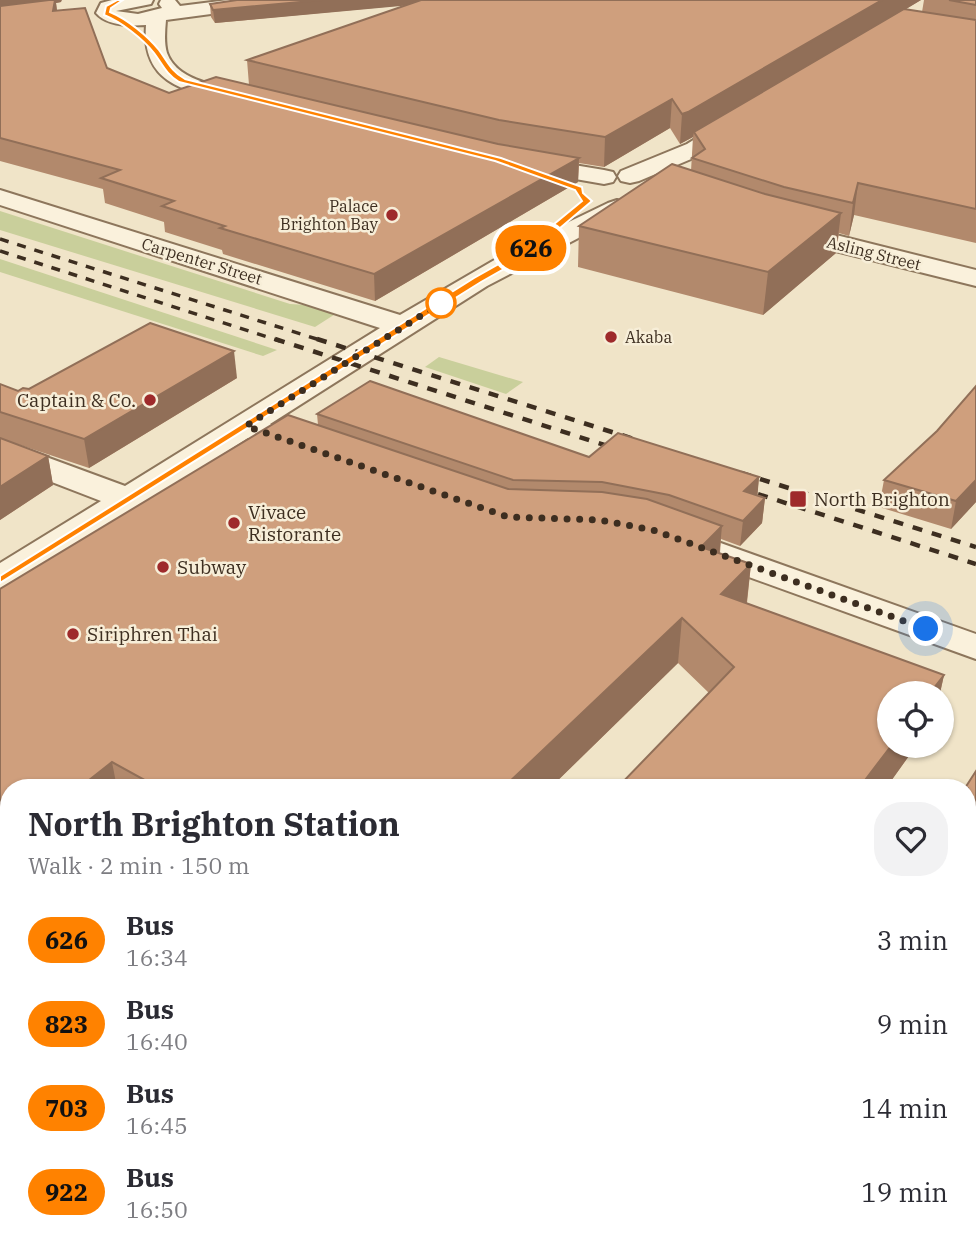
<!DOCTYPE html>
<html lang="en">
<head>
<meta charset="utf-8">
<style>
  :root { --surface:#fff; --page:#f2f2f3; --text:#2b2b33; --muted:#7c7c81 }
  body { margin:0; font-family:"IBM Plex Serif",serif; background:var(--page); color:var(--text); height:100vh; display:flex; flex-direction:column; font-size:26px; white-space:nowrap }
  * { box-sizing:border-box; margin:0 }
  p { font-size:23px; color:var(--muted) }
  .icon { flex:none; width:38px; height:38px; fill:none; stroke:currentColor; stroke-width:2; stroke-linecap:round; stroke-linejoin:round }
  .map { position:relative; flex:1; overflow:hidden }
  .side { position:absolute; left:0px; top:779px; width:976px; height:471px; display:flex; flex-direction:column; background:var(--surface); border-radius:28px 28px 0 0; box-shadow:0 2px 5px #0004 }
  .side>* { flex:none }
  .badge { padding:0 14px; border-radius:23px; font-size:24px; line-height:46px }
  .controls { position:absolute; left:877px; top:681px; display:grid; gap:14px }
  .controls a { display:grid; place-items:center; width:77px; height:77px; border-radius:50%; background:var(--surface); box-shadow:0 2px 5px #0004; font-size:35px }
  .you { position:absolute; width:35px; height:35px; margin:-18px; border:5px solid #fff; border-radius:50%; background:#1a73e8; box-shadow:0 0 0 10px #1a73e833 }
  .map>.badge { position:absolute; translate:-50% -50%; box-shadow:0 0 0 4px #fff }
  .round { display:grid; place-items:center; flex:none; width:74px; height:74px; border-radius:28px; background:var(--page) }
  .overview { display:flex; align-items:center; justify-content:space-between; height:119px; padding:0 28px }
  h1 { font-size:33px; font-weight:700; line-height:52px }
  ul { padding:0; list-style:none }
  li { display:flex; align-items:center; gap:21px; height:84px; padding:0 28px }
  li div { flex:1 }
  li b { display:block; font-size:26px }
  li em { font-style:normal }
  li .badge { min-width:77px; font-weight:700; text-align:center }
  .map>svg:first-child { display:block }
  .green { fill:#c9cf9b }
  .lines { fill:none; stroke-linecap:round; stroke-linejoin:round }
  .minor-casing { stroke:#8d765c; stroke-width:4 }
  .minor { fill:#faf1dc; fill-rule:evenodd }
  .rail-far1 { stroke:#3d2e20; stroke-width:3.5; stroke-dasharray:9 9; stroke-linecap:butt }
  .rail { stroke:#3d2e20; stroke-width:4.5; stroke-dasharray:10 10; stroke-linecap:butt }
  .wall { fill:#b2896c }
  .shaded-wall { fill:#916f58 }
  .building { fill:#cf9f7d; stroke:#916f58; stroke-width:2 }
  .line { fill:#ff8200; stroke:#fff; stroke-width:2 }
  .walk { stroke:#3d2e20; stroke-width:7; stroke-dasharray:0 12.6 }
  .poi-dot { fill:#9e2a2b; stroke:#f7eed8; stroke-width:2.5 }
  .stop-dot { fill:#fff; stroke:#ff8200; stroke-width:3.5 }
  .labels { text-anchor:middle; stroke-width:5; stroke-linejoin:round; paint-order:stroke }
  .far-poi-label { font-size:16px; fill:#3d2e20; stroke:#f7eed8; text-anchor:end }
  .far-street-label { font-size:16px; fill:#3d2e20; stroke:#f7eed8 }
  .poi-label { font-size:19px; fill:#3d2e20; stroke:#f7eed8; text-anchor:start }
</style>
</head>
<body>
<div class="map">
<svg width="976" height="1249" viewBox="0 0 976 1249">
  <rect width="100%" height="100%" fill="#f0e4c8"/>
  <!-- green -->
  <g class="green">
    <polygon points="0,211 290,304 323,306 340,311 315,327 0,230"/>
    <polygon points="0,259 277,350 263,356 0,272"/>
    <polygon points="439,357 523,382 506,394 425,367"/>
  </g>
  <g class="lines">
    <!-- minor casing -->
    <g class="minor-casing">
      <g id="minor">
        <path d="M112,0H153L151,4L116,11L138,14L162,8L159,4L161,0H175L180,6L228,0H279L270,6L166,20C165,31 164,43 167,53C178,84 227,87 254,93L257,98L254,103L246,105C196,92 141,91 146,25C130,26 107,26 96,13L101,3Z"/>
        <polygon points="737,116 745,118 748,123 745,128 703,154 639,181 630,183 621,181 618,176 621,171 687,144 729,118"/>
        <polygon points="526,157 604,170 613,172 616,177 613,182 604,184 518,169 514,164 518,159"/>
        <polygon points="0,190 400,315 515,248 608,203 617,200 626,203 630,208 626,213 487,286 270,424 322,442 326,449 322,456 310,459 248,438 13,587 0,590 0,563 101,501 0,462 0,440 125,486 380,328 0,205"/>
        <polygon points="788,223 976,270 976,286 779,237 775,231 779,225"/>
        <polygon points="701,536 976,634 976,659 688,555 683,547 688,539"/>
      </g>
    </g>
    <!-- minor -->
    <use href="#minor" class="minor"/>
    <!-- rail-far1 -->
    <g class="rail-far1">
      <polyline points="0,239 323,341"/>
      <polyline points="0,251 280,341"/>
    </g>
    <!-- rail -->
    <g class="rail">
      <polyline points="275,339 623,451"/>
      <polyline points="317,339 634,439"/>
      <polyline points="741,473 976,547"/>
      <polyline points="739,488 976,564"/>
    </g>
  </g>
  <!-- wall -->
  <g class="wall">
    <polygon points="0,0 61,2 56,3 57,10 107,68 169,93 249,85 247,60 406,5 215,23 211,17 210,4 237,0 921,0 906,9 922,12 924,0 976,0 976,243 854,215 849,236 839,233 836,253 763,315 578,267 579,226 691,171 693,137 680,144 670,128 604,167 579,163 578,182 375,301 223,254 222,250 165,232 164,222 105,203 103,189 0,161"/>
    <polygon points="237,378 89,468 8,441 48,456 53,485 0,520 0,384 18,391"/>
    <polygon points="317,414 589,457 759,477 757,496 765,498 762,523 740,546 721,539 720,553 751,564 747,603 944,675 940,693 889,693 889,746 916,746 886,788 617,788 709,693 678,663 550,788 9,788 9,896 0,903 0,589 318,425"/>
    <polygon points="884,480 976,502 951,529 879,507"/>
    <polygon points="976,771 976,1121 968,1117 968,788"/>
    <polygon points="295,1241 967,1241 963,1249 296,1249"/>
  </g>
  <!-- shaded-wall -->
  <g class="shaded-wall">
    <polygon points="0,0 62,0 61,2 56,3 58,20 0,10"/>
    <polygon points="322,0 444,0 444,2 215,23 213,10"/>
    <polygon points="882,0 921,0 696,135 694,132 693,137 680,144 682,114"/>
    <polygon points="672,99 670,128 604,167 605,137"/>
    <polygon points="579,158 578,182 375,301 374,274"/>
    <polygon points="858,183 854,215 849,236 853,203"/>
    <polygon points="841,213 836,253 763,315 768,272"/>
    <polygon points="234,351 237,378 89,468 84,439"/>
    <polygon points="48,456 53,485 0,520 0,487"/>
    <polygon points="759,477 757,501 744,491"/>
    <polygon points="976,480 976,502 951,529 956,501"/>
    <polygon points="765,498 762,523 740,546 743,521"/>
    <polygon points="722,526 718,568 701,547"/>
    <polygon points="751,564 746,608 721,594"/>
    <polygon points="682,618 678,663 550,788 503,788"/>
    <polygon points="944,675 940,693 930,693"/>
    <polygon points="891,746 916,746 886,788 859,788"/>
    <polygon points="112,762 117,788 79,788"/>
    <polygon points="9,840 9,896 0,903 0,847"/>
    <polygon points="976,1198 976,1222 968,1239 968,1214"/>
    <polygon points="59,1241 124,1241 117,1249 51,1249"/>
    <polygon points="954,1241 967,1241 963,1249 950,1249"/>
  </g>
  <!-- building -->
  <g class="building">
    <polygon points="49,0 55,0 53,11 85,8 107,68 169,93 216,77 498,144 579,158 374,274 220,228 225,226 162,206 174,201 101,178 120,170 0,138 0,6"/>
    <polygon points="237,0 322,0 213,10 210,4"/>
    <polygon points="421,0 882,0 688,112 682,114 672,99 605,137 499,120 247,60"/>
    <polygon points="949,0 976,0 976,5"/>
    <polygon points="904,9 976,20 976,209 858,183 853,203 784,187 692,158 705,149 694,132"/>
    <polygon points="672,164 765,194 841,213 768,272 579,226"/>
    <polygon points="150,323 234,351 84,439 0,412 0,384 18,391 23,388 29,389"/>
    <polygon points="370,381 589,457 618,433 759,477 744,491 765,498 743,521 669,495 602,482 513,480 317,414"/>
    <polygon points="976,386 976,480 956,501 884,480 937,431"/>
    <polygon points="288,415 508,489 602,492 647,499 722,526 701,547 751,564 721,594 944,675 930,693 889,693 889,746 891,746 859,788 617,788 734,667 682,618 503,788 159,788 112,762 79,788 9,788 9,840 0,847 0,589"/>
    <polygon points="0,438 48,456 0,487"/>
    <polygon points="976,771 976,1066 968,1062 968,788 965,788"/>
    <polygon points="9,947 9,1241 59,1241 51,1249 0,1249 0,955"/>
    <polygon points="968,1147 976,1151 976,1198 968,1214"/>
    <polygon points="312,1241 954,1241 950,1249 325,1249"/>
  </g>
  <!-- line -->
  <path class="line" d="M117,0H123L111,8L110,12C127,19 148,36 159,50C168,62 171,71 185,79L501,158L582,187L583,193L592,201L527,256L481,282L0,583V576L474,278L520,252L582,201L575,190L495,161L179,82C166,74 163,65 154,53C142,38 121,22 104,15L106,6Z"/>
  <g class="lines">
    <!-- walk -->
    <polyline class="walk" points="441,303 246,426 508,517 600,520 653,530 926,629"/>
  </g>
  <!-- markers -->
  <g class="poi-dot">
    <circle cx="392" cy="215" r="7"/>
    <circle cx="611" cy="337" r="7"/>
    <circle cx="150" cy="400" r="7"/>
    <rect x="789" y="490" width="18" height="18" rx="3.5"/>
    <circle cx="234" cy="523" r="7"/>
    <circle cx="163" cy="567" r="7"/>
    <circle cx="73" cy="634" r="7"/>
  </g>
  <circle class="stop-dot" cx="441" cy="303" r="14"/>
  <g class="labels">
    <!-- far-poi labels -->
    <g class="far-poi-label">
      <text x="378" y="212">Palace<tspan x="378" dy="18">Brighton Bay</tspan></text>
      <text x="625" y="343" text-anchor="start">Akaba</text>
    </g>
    <!-- far-street labels -->
    <g class="far-street-label">
      <text transform="translate(874 253) rotate(14)" y="6">Asling Street</text>
      <text transform="translate(202 261) rotate(17)" y="6">Carpenter Street</text>
    </g>
    <!-- poi labels -->
    <g class="poi-label">
      <text x="136" y="407" text-anchor="end">Captain &amp; Co.</text>
      <text x="814" y="506">North Brighton</text>
      <text x="248" y="519">Vivace<tspan x="248" dy="22">Ristorante</tspan></text>
      <text x="177" y="574">Subway</text>
      <text x="87" y="641">Siriphren Thai</text>
    </g>
  </g>
</svg>
<div class="controls">
<a><svg class="icon" aria-label="locate" viewBox="0 0 24 24"><circle cx="12" cy="12" r="6"/><path d="M12 2v4M12 18v4M2 12h4M18 12h4"/></svg></a>
</div>
<div class="you" style="left:926px;top:629px"></div>
<b class="badge" style="left:531px;top:248px;background:#ff8200;color:#111">626</b>
<section class="side">
<div class="overview"><div><h1>North Brighton Station</h1><p>Walk · 2 min · 150 m</p></div><a class="round"><svg class="icon" aria-label="heart" viewBox="0 0 24 24"><path d="M12 20l-8-8c-3-5 5-10 8-4 3-6 11-1 8 4z"/></svg></a></div>
<ul>
<li><span class="badge" style="background:#ff8200;color:#111">626</span><div><b>Bus</b><p>16:34</p></div><em>3 min</em></li>
<li><span class="badge" style="background:#ff8200;color:#111">823</span><div><b>Bus</b><p>16:40</p></div><em>9 min</em></li>
<li><span class="badge" style="background:#ff8200;color:#111">703</span><div><b>Bus</b><p>16:45</p></div><em>14 min</em></li>
<li><span class="badge" style="background:#ff8200;color:#111">922</span><div><b>Bus</b><p>16:50</p></div><em>19 min</em></li>
</ul>
</section>
</div>
</body>
</html>
